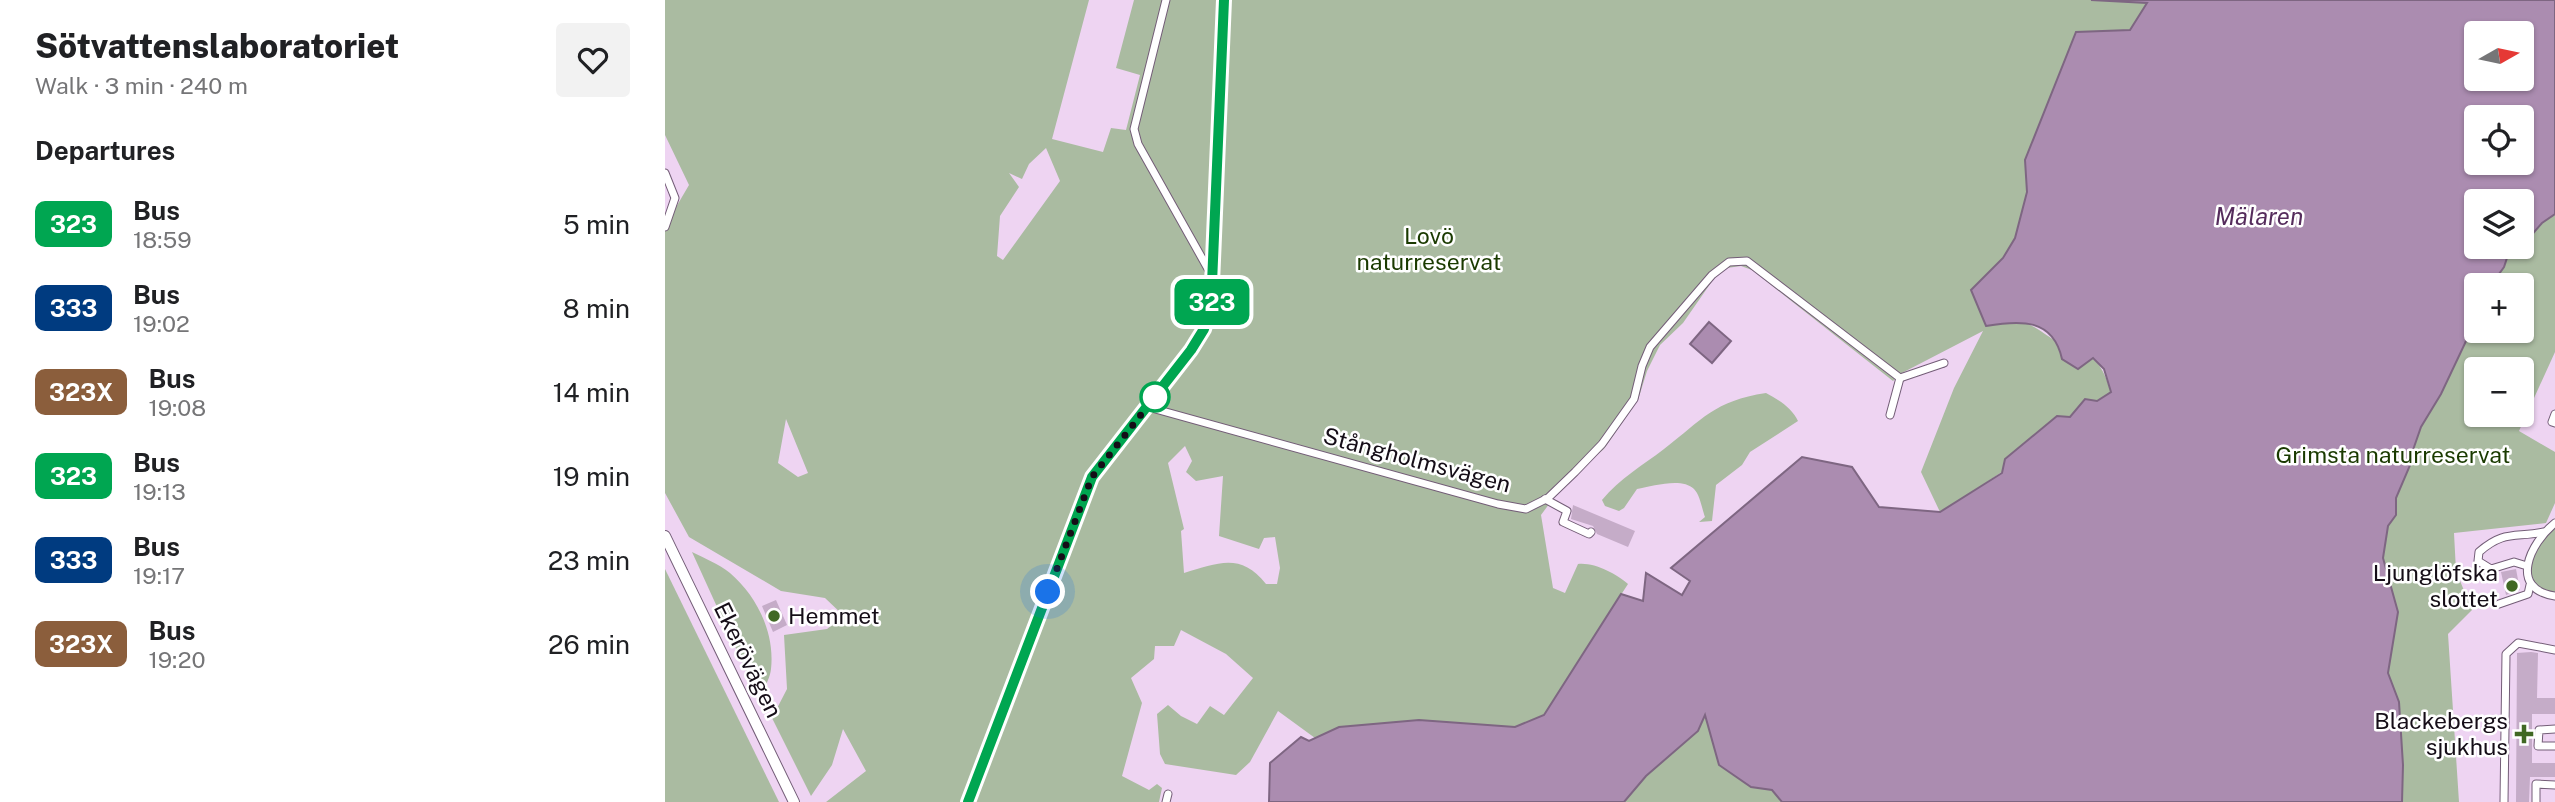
<!DOCTYPE html>
<html lang="en">
<head>
<meta charset="utf-8">
<style>
  :root { --surface:#fff; --page:#f2f2f2; --text:#202124; --muted:#757577 }
  body { margin:0; font-family:"Public Sans",sans-serif; background:var(--page); color:var(--text); height:100vh; display:flex; flex-direction:column; font-size:26px; white-space:nowrap }
  * { box-sizing:border-box; margin:0 }
  p { font-size:23px; color:var(--muted) }
  .icon { flex:none; width:38px; height:38px; fill:none; stroke:currentColor; stroke-width:2; stroke-linecap:round; stroke-linejoin:round }
  .map { position:relative; flex:1; overflow:hidden }
  .side { display:flex; flex-direction:column; background:var(--surface); width:665px }
  .side>* { flex:none }
  .badge { padding:0 14px; border-radius:10px; font-size:24px; line-height:46px }
  .needle { width:46px; rotate:81deg }
  .buttons { position:absolute; left:1799px; top:21px; display:grid; gap:14px }
  .buttons a { display:grid; place-items:center; width:70px; height:70px; border-radius:7px; background:var(--surface); box-shadow:0 2px 5px #0004; font-size:35px }
  .you { position:absolute; width:35px; height:35px; margin:-18px; border:5px solid #fff; border-radius:50%; background:#1a73e8; box-shadow:0 0 0 10px #1a73e833 }
  .map>.badge { position:absolute; translate:-50% -50%; box-shadow:0 0 0 4px #fff }
  h2 { padding:0 35px; font-size:26px; line-height:63px }
  .round { display:grid; place-items:center; flex:none; width:74px; height:74px; border-radius:7px; background:var(--page) }
  .headline { display:flex; align-items:center; justify-content:space-between; height:119px; padding:0 35px }
  h1 { font-size:33px; font-weight:800; line-height:52px }
  ul { padding:0; list-style:none }
  li { display:flex; align-items:center; gap:21px; height:84px; padding:0 35px }
  li div { flex:1 }
  li b { display:block; font-size:26px }
  li em { font-style:normal }
  li .badge { min-width:77px; font-weight:700; text-align:center }
  main { display:flex; flex:1; min-height:0 }
  .map>svg:first-child { display:block }
  .green { fill:#aabba1; fill-rule:evenodd }
  .water { fill:#ab8cb0; stroke:#7e6682; stroke-width:2; fill-rule:evenodd }
  .building { fill:#c5acc8 }
  .lines { fill:none; stroke-linecap:round; stroke-linejoin:round }
  .minor-casing { stroke:#735d77; stroke-width:9 }
  .tertiary-casing { stroke:#735d77; stroke-width:10 }
  .secondary-casing { stroke:#735d77; stroke-width:12 }
  .minor { stroke:#fff; stroke-width:7 }
  .tertiary { stroke:#fff; stroke-width:9 }
  .secondary { stroke:#fff; stroke-width:10 }
  .line-casing { stroke:#fff; stroke-width:16 }
  .line { stroke:#00a651; stroke-width:10 }
  .walk { stroke:#150d17; stroke-width:7; stroke-dasharray:0 12.6 }
  .stop-dot { fill:#fff; stroke:#00a651; stroke-width:3.5 }
  .poi-dot { fill:#406823; stroke:#fff; stroke-width:2.5 }
  .labels { text-anchor:middle; stroke-width:5; stroke-linejoin:round; paint-order:stroke }
  .park-label { font-size:23px; fill:#1a3a00; stroke:#fff }
  .street-label { font-size:23px; fill:#150d17; stroke:#fff }
  .poi-label { font-size:23px; fill:#150d17; stroke:#fff; text-anchor:end }
  .water-label { font-size:24px; font-style:italic; fill:#552c5c; stroke:#fff }
</style>
</head>
<body>
<main>
<section class="side">
<div class="headline"><div><h1>Sötvattenslaboratoriet</h1><p>Walk · 3 min · 240 m</p></div><a class="round"><svg class="icon" aria-label="heart" viewBox="0 0 24 24"><path d="M12 20l-8-8c-3-5 5-10 8-4 3-6 11-1 8 4z"/></svg></a></div>
<h2>Departures</h2>
<ul>
<li><span class="badge" style="background:#00a651;color:#fff">323</span><div><b>Bus</b><p>18:59</p></div><em>5 min</em></li>
<li><span class="badge" style="background:#003b80;color:#fff">333</span><div><b>Bus</b><p>19:02</p></div><em>8 min</em></li>
<li><span class="badge" style="background:#8b5e3c;color:#fff">323X</span><div><b>Bus</b><p>19:08</p></div><em>14 min</em></li>
<li><span class="badge" style="background:#00a651;color:#fff">323</span><div><b>Bus</b><p>19:13</p></div><em>19 min</em></li>
<li><span class="badge" style="background:#003b80;color:#fff">333</span><div><b>Bus</b><p>19:17</p></div><em>23 min</em></li>
<li><span class="badge" style="background:#8b5e3c;color:#fff">323X</span><div><b>Bus</b><p>19:20</p></div><em>26 min</em></li>
</ul>
</section>
<div class="map">
<svg width="1890" height="802" viewBox="0 0 1890 802">
  <rect width="100%" height="100%" fill="#eed4f2"/>
  <!-- green -->
  <g class="green">
    <path d="M0,0H424L387,139L438,152L446,128L461,130L475,75L451,68L469,0H1737L1340,802H626L660,734L650,738L613,711L585,762L571,775L500,764L495,754L492,714L503,705L516,716L532,724L545,706L559,715L588,678L561,654L516,630L509,646H490L489,659L466,678L477,703L457,776L484,790L492,784L497,788L494,802H161L201,771L178,729L167,765L146,796L107,718L122,689L119,635L162,629L179,616L160,598L116,591L24,537L0,493V226L24,185L0,135ZM381,148L395,181L338,260L332,256L335,216L354,187L344,173L357,179L364,164ZM1076,266L1087,270L1228,381L1235,374L1318,331L1289,388L1256,472L1275,512C1326,480 1381,446 1420,400L1432,401L1446,392C1432,347 1424,363 1392,342C1376,332 1371,326 1353,320L1453,347L1456,406L1266,526L913,661L963,584C952,574 929,562 913,564L900,593L888,588L876,515L901,481L939,449L973,400L982,371L995,345L1018,323L1050,277L1062,268ZM121,419L143,473L133,477L113,463ZM520,446L527,461L521,472L531,481L558,476L554,536L594,549L599,538L610,537L615,568L612,584H601C576,552 553,563 519,573L516,531L519,529L503,463Z"/>
    <path d="M1890,64V352L1854,431L1890,452V503L1881,523L1789,533L1791,571L1807,610L1783,634L1794,802H1647L1811,163H1857V117ZM1811,201H1857V247H1811ZM1811,285H1857V331H1811ZM1811,369H1857V415H1811Z"/>
    <path d="M1101,393C1114,400 1127,408 1133,421L1085,452L1077,465L1051,485L1047,521L1034,522L1040,517C1037,509 1035,495 1029,489C1017,477 988,486 972,489L959,508L954,511L940,506L937,500C955,478 977,466 999,449C1038,419 1049,401 1101,393Z"/>
    <path d="M1890,526V594C1847,585 1871,546 1890,526Z"/>
    <path d="M27,552C39,558 54,564 65,573C92,596 110,633 106,669C105,679 98,690 94,699Z"/>
    <polygon points="0,569 114,802 0,802"/>
  </g>
  <!-- water -->
  <g class="water">
    <path d="M1426,0H1890V214L1877,223L1857,246V201H1811V247H1856L1843,255L1839,267L1826,285H1811V320L1776,394L1756,427L1748,450L1749,456L1731,498V515L1723,526L1718,558L1733,612L1723,673L1734,702L1738,765L1737,802H1117L1107,790L1086,787L1054,765L1040,715L1033,731L981,776L959,802H604L605,763L636,737L644,741L674,727L754,720L850,727L879,715L956,594L978,601L981,573L1017,595L1025,581L1006,568L1137,457L1187,467L1214,507L1275,512L1337,473L1340,459L1392,416L1405,417L1420,399L1432,401L1446,392L1439,369L1428,358L1413,369L1397,359C1388,318 1355,320 1321,326L1306,290L1338,258L1350,238L1362,192L1360,160L1411,32L1465,30L1482,3ZM1857,33V79H1811V33ZM1857,117V163H1811V117Z"/>
    <polygon points="1044,322 1066,341 1047,363 1025,344"/>
  </g>
  <!-- building -->
  <g class="building">
    <polygon points="908,505 970,531 963,547 932,534 928,526 906,519"/>
    <polygon points="1851,569 1855,590 1841,595 1836,572"/>
    <polygon points="111,600 122,625 108,632 97,606"/>
    <polygon points="1866,652 1873,653 1872,698 1890,698 1890,714 1867,714 1867,763 1890,763 1890,777 1865,777 1864,802 1851,802 1852,653"/>
  </g>
  <g class="lines">
    <!-- minor casing -->
    <g class="minor-casing">
      <g id="minor">
        <polyline points="501,0 469,129 473,144 547,276"/>
        <polyline points="0,173 10,198 0,227"/>
        <polyline points="1235,378 1279,363"/>
        <polyline points="483,407 833,504 861,509 883,498 910,472 937,444 969,399 977,366 985,347 1047,275 1064,262 1082,261 1235,378 1225,415"/>
        <polyline points="1890,414 1887,422 1890,423"/>
        <polyline points="880,499 902,511 898,522 924,534 926,532"/>
        <path d="M1890,523C1865,543 1843,589 1890,596"/>
        <path d="M1862,566L1849,562L1826,569L1813,561L1814,552C1839,530 1850,538 1879,532"/>
        <polyline points="1834,604 1863,594 1865,585"/>
        <polyline points="1890,729 1874,730 1873,746 1890,746"/>
        <polyline points="501,802 503,794"/>
        <polyline points="1839,802 1841,654 1853,643 1890,650"/>
        <polyline points="1871,802 1871,784 1890,785"/>
      </g>
    </g>
    <!-- tertiary casing -->
    <g class="tertiary-casing">
      <polyline id="tertiary" points="302,802 427,477 526,350 539,329 546,307 559,0"/>
    </g>
    <!-- secondary casing -->
    <g class="secondary-casing">
      <polyline id="secondary" points="0,536 129,802"/>
    </g>
    <!-- minor -->
    <use href="#minor" class="minor"/>
    <!-- tertiary -->
    <use href="#tertiary" class="tertiary"/>
    <!-- secondary -->
    <use href="#secondary" class="secondary"/>
  </g>
  <g class="lines">
    <!-- line casing -->
    <g class="line-casing">
      <polyline id="line" points="303,802 427,477 526,350 539,329 546,307 559,0"/>
    </g>
    <!-- line -->
    <use href="#line" class="line"/>
    <!-- walk -->
    <polyline class="walk" points="383,592 427,477 497,388 490,397"/>
  </g>
  <!-- markers -->
  <circle class="stop-dot" cx="490" cy="397" r="14"/>
  <g class="poi-dot">
    <circle cx="1847" cy="586" r="7"/>
    <circle cx="109" cy="616" r="7"/>
    <path d="M1855.5 723.5h7v7h7v7h-7v7h-7v-7h-7v-7h7z"/>
  </g>
  <g class="labels">
    <!-- park labels -->
    <g class="park-label">
      <text x="764" y="244">Lovö<tspan x="764" dy="26">naturreservat</tspan></text>
      <text x="1728" y="463">Grimsta naturreservat</text>
    </g>
    <!-- street labels -->
    <g class="street-label">
      <text transform="translate(752 460) rotate(15)" y="8">Stångholmsvägen</text>
      <text transform="translate(83 660) rotate(64)" y="8">Ekerövägen</text>
    </g>
    <!-- poi labels -->
    <g class="poi-label">
      <text x="1833" y="581">Ljunglöfska<tspan x="1833" dy="26">slottet</tspan></text>
      <text x="123" y="624" text-anchor="start">Hemmet</text>
      <text x="1843" y="729">Blackebergs<tspan x="1843" dy="26">sjukhus</tspan></text>
    </g>
    <!-- water labels -->
    <g class="water-label">
      <text x="1594" y="225">Mälaren</text>
    </g>
  </g>
</svg>
<div class="buttons">
<a><svg class="needle" viewBox="-14 -14 28 28"><path d="M0-13l5 13h-10z" fill="#e53935"/><path d="M0 13l5-13h-10z" fill="#757577"/></svg></a>
<a><svg class="icon" aria-label="locate" viewBox="0 0 24 24"><circle cx="12" cy="12" r="6"/><path d="M12 2v4M12 18v4M2 12h4M18 12h4"/></svg></a>
<a><svg class="icon" aria-label="layers" viewBox="0 0 24 24"><path d="M12 4l9 5-9 5-9-5zM3 14l9 5 9-5"/></svg></a>
<a>+</a>
<a>−</a>
</div>
<div class="you" style="left:383px;top:592px"></div>
<b class="badge" style="left:547px;top:302px;background:#00a651;color:#fff">323</b>
</div>
</main>
</body>
</html>
